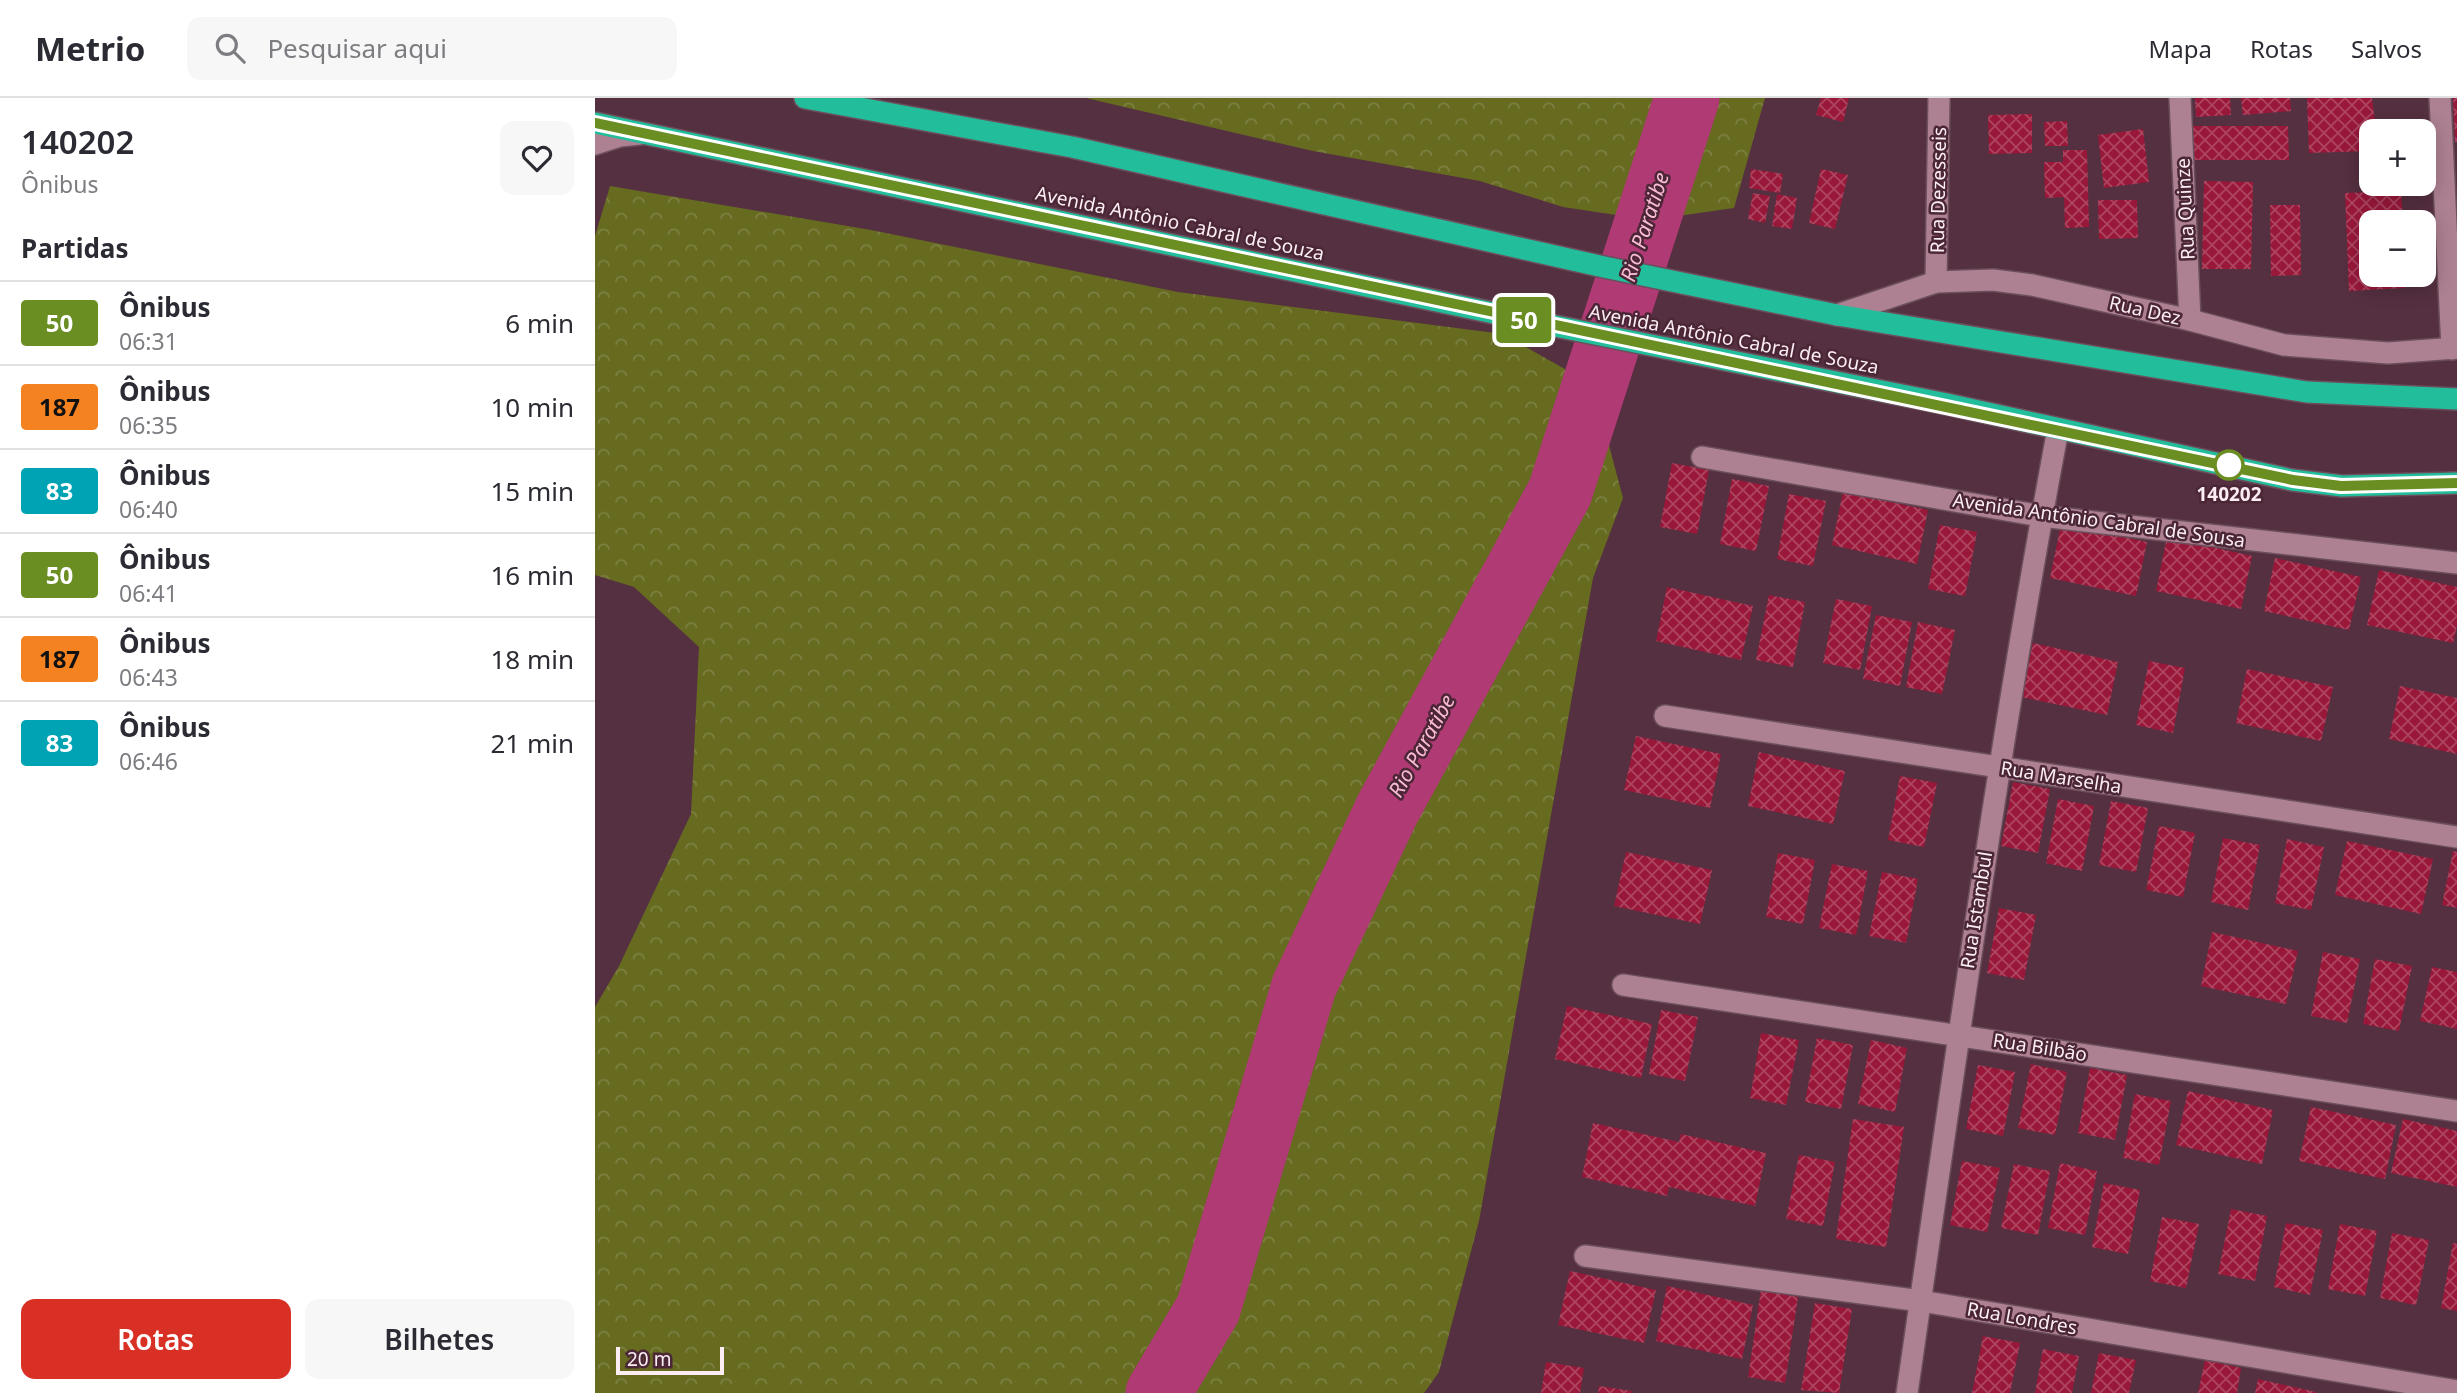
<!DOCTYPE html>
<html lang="pt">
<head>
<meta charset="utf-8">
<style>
  :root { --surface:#fff; --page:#f7f7f7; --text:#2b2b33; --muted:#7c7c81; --line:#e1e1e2; --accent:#d93025 }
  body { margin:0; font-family:"Noto Sans",sans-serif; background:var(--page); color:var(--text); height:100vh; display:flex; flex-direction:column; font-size:26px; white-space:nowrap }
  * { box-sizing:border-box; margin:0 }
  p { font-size:23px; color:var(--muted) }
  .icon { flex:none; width:38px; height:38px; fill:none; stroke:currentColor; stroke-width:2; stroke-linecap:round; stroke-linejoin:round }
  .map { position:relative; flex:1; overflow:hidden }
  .drawer { display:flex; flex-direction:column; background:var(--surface); width:595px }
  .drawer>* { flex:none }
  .badge { padding:0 14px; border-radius:5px; font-size:24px; line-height:46px }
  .tools { position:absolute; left:1764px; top:21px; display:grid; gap:14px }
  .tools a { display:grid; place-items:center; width:77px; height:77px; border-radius:14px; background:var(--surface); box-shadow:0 4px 18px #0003; font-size:35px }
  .scale { position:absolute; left:21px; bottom:18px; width:108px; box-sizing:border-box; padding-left:7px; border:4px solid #fcedf3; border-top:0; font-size:19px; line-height:24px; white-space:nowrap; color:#fcedf3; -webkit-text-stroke:5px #4a2636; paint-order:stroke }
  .map>.badge { position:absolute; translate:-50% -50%; box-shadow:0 0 0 4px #fff }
  h2 { padding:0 21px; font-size:26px; line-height:63px }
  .round { display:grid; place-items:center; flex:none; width:74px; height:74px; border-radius:14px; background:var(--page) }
  .summary { display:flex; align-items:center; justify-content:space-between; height:119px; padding:0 21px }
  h1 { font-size:33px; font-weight:600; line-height:52px }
  .action { display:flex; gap:14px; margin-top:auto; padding:14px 21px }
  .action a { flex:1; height:80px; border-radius:14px; background:var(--accent); color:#fff; font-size:28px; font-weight:600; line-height:80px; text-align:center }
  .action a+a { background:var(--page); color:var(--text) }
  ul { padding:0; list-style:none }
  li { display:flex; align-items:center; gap:21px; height:84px; padding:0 21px; border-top:2px solid var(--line) }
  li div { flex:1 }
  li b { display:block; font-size:26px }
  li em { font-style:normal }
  li .badge { min-width:77px; font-weight:700; text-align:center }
  header { display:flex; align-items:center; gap:42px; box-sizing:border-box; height:98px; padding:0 35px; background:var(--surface); border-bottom:2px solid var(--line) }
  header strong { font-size:33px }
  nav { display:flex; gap:38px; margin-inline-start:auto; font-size:24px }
  .search { width:490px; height:63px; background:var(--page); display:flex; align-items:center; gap:18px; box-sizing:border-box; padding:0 24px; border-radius:14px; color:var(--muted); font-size:26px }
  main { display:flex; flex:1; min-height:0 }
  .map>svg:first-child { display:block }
  .forest { fill:url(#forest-crowns) }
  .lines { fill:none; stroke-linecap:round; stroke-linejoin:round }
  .river { stroke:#af3a74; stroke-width:65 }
  .building { fill:url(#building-cross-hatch) }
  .minor-casing { stroke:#6c4f5c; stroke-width:24 }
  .highway-casing { stroke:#6c4f5c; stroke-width:24 }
  .minor { stroke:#ad8192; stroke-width:21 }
  .highway { stroke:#22be9c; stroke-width:21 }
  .line-casing { stroke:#fff; stroke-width:16 }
  .line { stroke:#6b8e23; stroke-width:10 }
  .stop-dot { fill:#fff; stroke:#6b8e23; stroke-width:3.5 }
  .labels { text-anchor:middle; stroke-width:5; stroke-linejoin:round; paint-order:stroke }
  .street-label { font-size:19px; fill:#fcedf3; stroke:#4a2636 }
  .stop-label { font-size:19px; font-weight:bold; fill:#fcedf3; stroke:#4a2636 }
  .water-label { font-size:21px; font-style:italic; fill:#f8bbd3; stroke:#4a2636 }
</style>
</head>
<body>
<header>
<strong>Metrio</strong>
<div class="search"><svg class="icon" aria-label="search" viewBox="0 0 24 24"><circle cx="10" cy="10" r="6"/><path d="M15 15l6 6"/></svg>Pesquisar aqui</div>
<nav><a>Mapa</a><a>Rotas</a><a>Salvos</a></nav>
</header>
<main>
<section class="drawer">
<div class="summary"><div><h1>140202</h1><p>Ônibus</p></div><a class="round"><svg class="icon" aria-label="heart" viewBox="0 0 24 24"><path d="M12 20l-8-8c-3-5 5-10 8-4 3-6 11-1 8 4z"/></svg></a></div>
<h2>Partidas</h2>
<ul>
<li><span class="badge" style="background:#6b8e23;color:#fff">50</span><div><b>Ônibus</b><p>06:31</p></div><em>6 min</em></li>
<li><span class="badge" style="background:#f58220;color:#111">187</span><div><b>Ônibus</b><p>06:35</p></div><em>10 min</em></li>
<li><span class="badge" style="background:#00a3b4;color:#fff">83</span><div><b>Ônibus</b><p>06:40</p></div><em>15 min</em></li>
<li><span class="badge" style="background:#6b8e23;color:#fff">50</span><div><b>Ônibus</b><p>06:41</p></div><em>16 min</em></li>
<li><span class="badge" style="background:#f58220;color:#111">187</span><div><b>Ônibus</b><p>06:43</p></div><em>18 min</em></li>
<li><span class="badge" style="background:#00a3b4;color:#fff">83</span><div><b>Ônibus</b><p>06:46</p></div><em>21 min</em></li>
</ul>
<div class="action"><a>Rotas</a><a>Bilhetes</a></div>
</section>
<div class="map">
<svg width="1862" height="1295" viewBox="0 0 1862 1295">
  <defs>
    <pattern id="forest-crowns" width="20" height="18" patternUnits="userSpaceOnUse" patternTransform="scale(1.75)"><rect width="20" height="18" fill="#666b20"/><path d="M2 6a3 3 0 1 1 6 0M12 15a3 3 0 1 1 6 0" fill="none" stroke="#7d8041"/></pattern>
    <pattern id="building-cross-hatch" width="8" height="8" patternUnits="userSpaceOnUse" patternTransform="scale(1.75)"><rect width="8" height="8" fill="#99183a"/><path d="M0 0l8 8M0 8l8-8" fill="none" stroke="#ad4561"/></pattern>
  </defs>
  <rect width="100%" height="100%" fill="#553040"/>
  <!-- forest -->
  <g class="forest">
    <polygon points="491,0 1170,0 1139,110 1055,122 968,109 885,83 718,53"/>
    <polygon points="15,88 276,132 583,194 908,236 998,287 1028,400 998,480 884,1123 844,1274 829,1295 0,1295 0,909 24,868 96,716 104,549 39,489 0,477 0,138"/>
  </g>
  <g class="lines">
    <!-- river -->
    <polyline class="river" points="563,1295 613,1211 709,888 792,712 965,394 1092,0"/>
  </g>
  <!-- building -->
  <g class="building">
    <polygon points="1226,0 1254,0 1248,24 1221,17"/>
    <polygon points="1600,0 1635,0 1636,17 1601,19"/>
    <polygon points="1646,0 1695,0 1696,13 1648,17"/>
    <polygon points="1712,0 1777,0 1781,33 1776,33 1776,53 1714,55"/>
    <polygon points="1858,0 1862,0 1862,44 1860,44"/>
    <polygon points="1437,16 1437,55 1394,56 1393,17"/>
    <polygon points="1472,23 1473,48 1450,48 1449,24"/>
    <polygon points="1597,28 1693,28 1694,62 1597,62"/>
    <polygon points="1548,31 1554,84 1509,90 1503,37"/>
    <polygon points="1468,52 1492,52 1494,129 1470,130 1469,99 1450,100 1449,64 1468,64"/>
    <polygon points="1156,71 1188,76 1185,95 1154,90"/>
    <polygon points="1226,71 1253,77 1240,131 1214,125"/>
    <polygon points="1609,83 1658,84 1656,171 1607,171"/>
    <polygon points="1806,93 1808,124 1776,124 1776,177 1810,177 1810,190 1754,193 1750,95"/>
    <polygon points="1158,95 1175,98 1170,125 1153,121"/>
    <polygon points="1182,96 1202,100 1197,131 1177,128"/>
    <polygon points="1503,102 1542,102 1543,140 1504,141"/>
    <polygon points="1675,107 1705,107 1706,177 1676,178"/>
    <polygon points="1077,365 1114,372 1102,436 1065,429"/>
    <polygon points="1137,381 1174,388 1161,453 1125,446"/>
    <polygon points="1248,394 1333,412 1322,466 1237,447"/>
    <polygon points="1194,396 1231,403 1218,468 1182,461"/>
    <polygon points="1466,426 1552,444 1541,498 1455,480"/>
    <polygon points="1345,427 1382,434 1370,498 1333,491"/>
    <polygon points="1572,439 1657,458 1646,511 1561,493"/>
    <polygon points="1680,460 1766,479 1754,532 1669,513"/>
    <polygon points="1784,472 1862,489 1862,528 1858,545 1772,527"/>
    <polygon points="1072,489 1158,508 1146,562 1061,543"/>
    <polygon points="1174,497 1210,504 1198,569 1161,562"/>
    <polygon points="1241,501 1277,508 1265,572 1228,565"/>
    <polygon points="1281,517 1317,524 1305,588 1268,581"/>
    <polygon points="1323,524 1360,532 1347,596 1311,589"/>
    <polygon points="1438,545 1523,564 1512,617 1426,599"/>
    <polygon points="1554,563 1590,570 1578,635 1541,627"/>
    <polygon points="1652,571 1738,589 1726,643 1641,625"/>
    <polygon points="1805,588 1862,600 1862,656 1794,641"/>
    <polygon points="1041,638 1126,656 1115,710 1029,692"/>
    <polygon points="1164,654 1250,673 1238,726 1153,708"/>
    <polygon points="1305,678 1342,685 1329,749 1293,742"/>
    <polygon points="1418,684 1455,691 1443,755 1406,748"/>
    <polygon points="1463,701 1499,708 1487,773 1451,765"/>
    <polygon points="1516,703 1553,710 1541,774 1504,767"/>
    <polygon points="1564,728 1600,735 1588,799 1551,792"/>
    <polygon points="1628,740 1665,747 1653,812 1616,804"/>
    <polygon points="1692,741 1729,749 1716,812 1680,805"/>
    <polygon points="1752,743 1838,761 1826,816 1740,797"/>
    <polygon points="1858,753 1862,754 1862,810 1847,807"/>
    <polygon points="1031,754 1117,772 1105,826 1019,808"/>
    <polygon points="1183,755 1220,762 1208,826 1171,819"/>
    <polygon points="1237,766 1273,773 1261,837 1224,830"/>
    <polygon points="1287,774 1323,781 1311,845 1274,838"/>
    <polygon points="1404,810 1441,817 1429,882 1392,875"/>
    <polygon points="1617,834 1703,853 1691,906 1606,888"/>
    <polygon points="1728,854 1765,861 1752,925 1716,918"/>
    <polygon points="1780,861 1817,868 1804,933 1768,926"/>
    <polygon points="1837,869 1862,874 1862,931 1825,923"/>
    <polygon points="972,908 1057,926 1046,980 960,961"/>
    <polygon points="1066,912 1103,919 1090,983 1054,976"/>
    <polygon points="1166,935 1204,942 1191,1007 1155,1000"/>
    <polygon points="1222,940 1258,947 1246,1011 1210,1004"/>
    <polygon points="1276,942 1312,950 1300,1014 1263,1006"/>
    <polygon points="1436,966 1472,974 1460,1037 1423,1030"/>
    <polygon points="1383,967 1420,974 1408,1038 1371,1031"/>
    <polygon points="1495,970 1532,977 1520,1042 1483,1035"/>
    <polygon points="1593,993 1678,1012 1667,1066 1581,1047"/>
    <polygon points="1540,996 1576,1003 1564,1067 1528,1060"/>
    <polygon points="1716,1009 1801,1027 1790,1081 1704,1063"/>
    <polygon points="1258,1021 1309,1029 1291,1149 1241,1141"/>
    <polygon points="1808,1021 1862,1033 1862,1089 1796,1075"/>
    <polygon points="998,1025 1084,1044 1086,1036 1171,1055 1160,1108 1074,1089 1072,1098 987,1079"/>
    <polygon points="1204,1057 1240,1064 1228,1128 1191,1121"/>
    <polygon points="1367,1063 1405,1070 1392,1134 1355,1127"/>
    <polygon points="1465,1065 1502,1073 1490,1137 1453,1130"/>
    <polygon points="1419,1066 1455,1073 1443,1137 1406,1130"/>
    <polygon points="1509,1085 1545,1092 1533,1156 1497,1149"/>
    <polygon points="1636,1111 1672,1118 1660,1183 1623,1176"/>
    <polygon points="1567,1119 1604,1126 1591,1190 1555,1183"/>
    <polygon points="1691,1125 1728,1132 1715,1197 1679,1189"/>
    <polygon points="1745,1126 1782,1133 1770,1198 1733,1191"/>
    <polygon points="1797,1135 1834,1142 1821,1207 1785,1200"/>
    <polygon points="1858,1145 1862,1146 1862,1213 1846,1210"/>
    <polygon points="975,1173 1061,1192 1049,1245 963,1227"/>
    <polygon points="1072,1188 1158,1207 1147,1261 1061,1243"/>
    <polygon points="1166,1192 1203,1199 1190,1285 1153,1279"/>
    <polygon points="1220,1205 1257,1211 1244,1295 1206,1292"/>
    <polygon points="1388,1238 1425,1245 1415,1295 1377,1295"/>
    <polygon points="1448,1251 1484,1258 1477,1295 1440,1295"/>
    <polygon points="1504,1255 1541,1262 1534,1295 1496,1295"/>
    <polygon points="1610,1262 1646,1270 1642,1295 1603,1295"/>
    <polygon points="951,1264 989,1270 985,1295 946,1295"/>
    <polygon points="1663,1281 1721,1294 1721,1295 1660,1295"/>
    <polygon points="1004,1288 1037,1293 1036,1295 1003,1295"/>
  </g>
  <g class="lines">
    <!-- minor casing -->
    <g class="minor-casing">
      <g id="minor">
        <polyline points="1585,0 1595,222"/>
        <polyline points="1845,0 1857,251"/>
        <polyline points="0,46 25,38 45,36"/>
        <polyline points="1341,184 1344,0"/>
        <polyline points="1242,217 1341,184 1398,182 1437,187 1595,222 1689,247 1793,255 1862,250"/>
        <polyline points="1107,359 1446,418 1862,465"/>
        <polyline points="1070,618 1862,739"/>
        <polyline points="1028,887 1862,1013"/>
        <polyline points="990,1158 1326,1203 1862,1293"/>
        <path d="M1312,1295C1359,973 1403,651 1463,331"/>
      </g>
    </g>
    <!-- highway casing -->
    <g class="highway-casing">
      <g id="highway">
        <polyline points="210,0 477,49 1009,169 1242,217 1712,294 1862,301"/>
        <polyline points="0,25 960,228 1352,306 1697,382 1747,388 1862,385"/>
      </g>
    </g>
    <!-- minor -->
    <use href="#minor" class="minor"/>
    <!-- highway -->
    <use href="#highway" class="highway"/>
  </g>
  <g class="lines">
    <!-- line casing -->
    <g class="line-casing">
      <polyline id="line" points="0,25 1698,382 1746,388 1862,385"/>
    </g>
    <!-- line -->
    <use href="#line" class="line"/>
  </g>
  <!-- markers -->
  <circle class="stop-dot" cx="1634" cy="367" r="14"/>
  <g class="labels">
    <!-- street labels -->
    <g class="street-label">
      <text transform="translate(1343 92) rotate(-89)" y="7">Rua Dezesseis</text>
      <text transform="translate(1590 111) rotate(-93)" y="7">Rua Quinze</text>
      <text transform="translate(585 125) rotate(12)" y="7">Avenida Antônio Cabral de Souza</text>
      <text transform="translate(1550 212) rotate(13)" y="7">Rua Dez</text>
      <text transform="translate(1139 241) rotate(11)" y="7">Avenida Antônio Cabral de Souza</text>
      <text transform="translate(1504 422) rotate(8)" y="7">Avenida Antônio Cabral de Sousa</text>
      <text transform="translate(1466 679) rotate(9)" y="7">Rua Marselha</text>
      <text transform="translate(1381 812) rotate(-81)" y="7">Rua Istambul</text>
      <text transform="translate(1445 949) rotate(9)" y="7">Rua Bilbão</text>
      <text transform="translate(1427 1220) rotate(10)" y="7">Rua Londres</text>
    </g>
    <!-- stop labels -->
    <g class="stop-label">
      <text x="1634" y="403">140202</text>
    </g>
    <!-- water labels -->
    <g class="water-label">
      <text transform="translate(1050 129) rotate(-72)" y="7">Rio Paratibe</text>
      <text transform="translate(827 648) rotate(-61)" y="7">Rio Paratibe</text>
    </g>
  </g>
</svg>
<div class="tools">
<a>+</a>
<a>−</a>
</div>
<div class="scale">20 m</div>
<b class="badge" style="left:929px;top:222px;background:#6b8e23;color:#fff">50</b>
</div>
</main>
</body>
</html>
